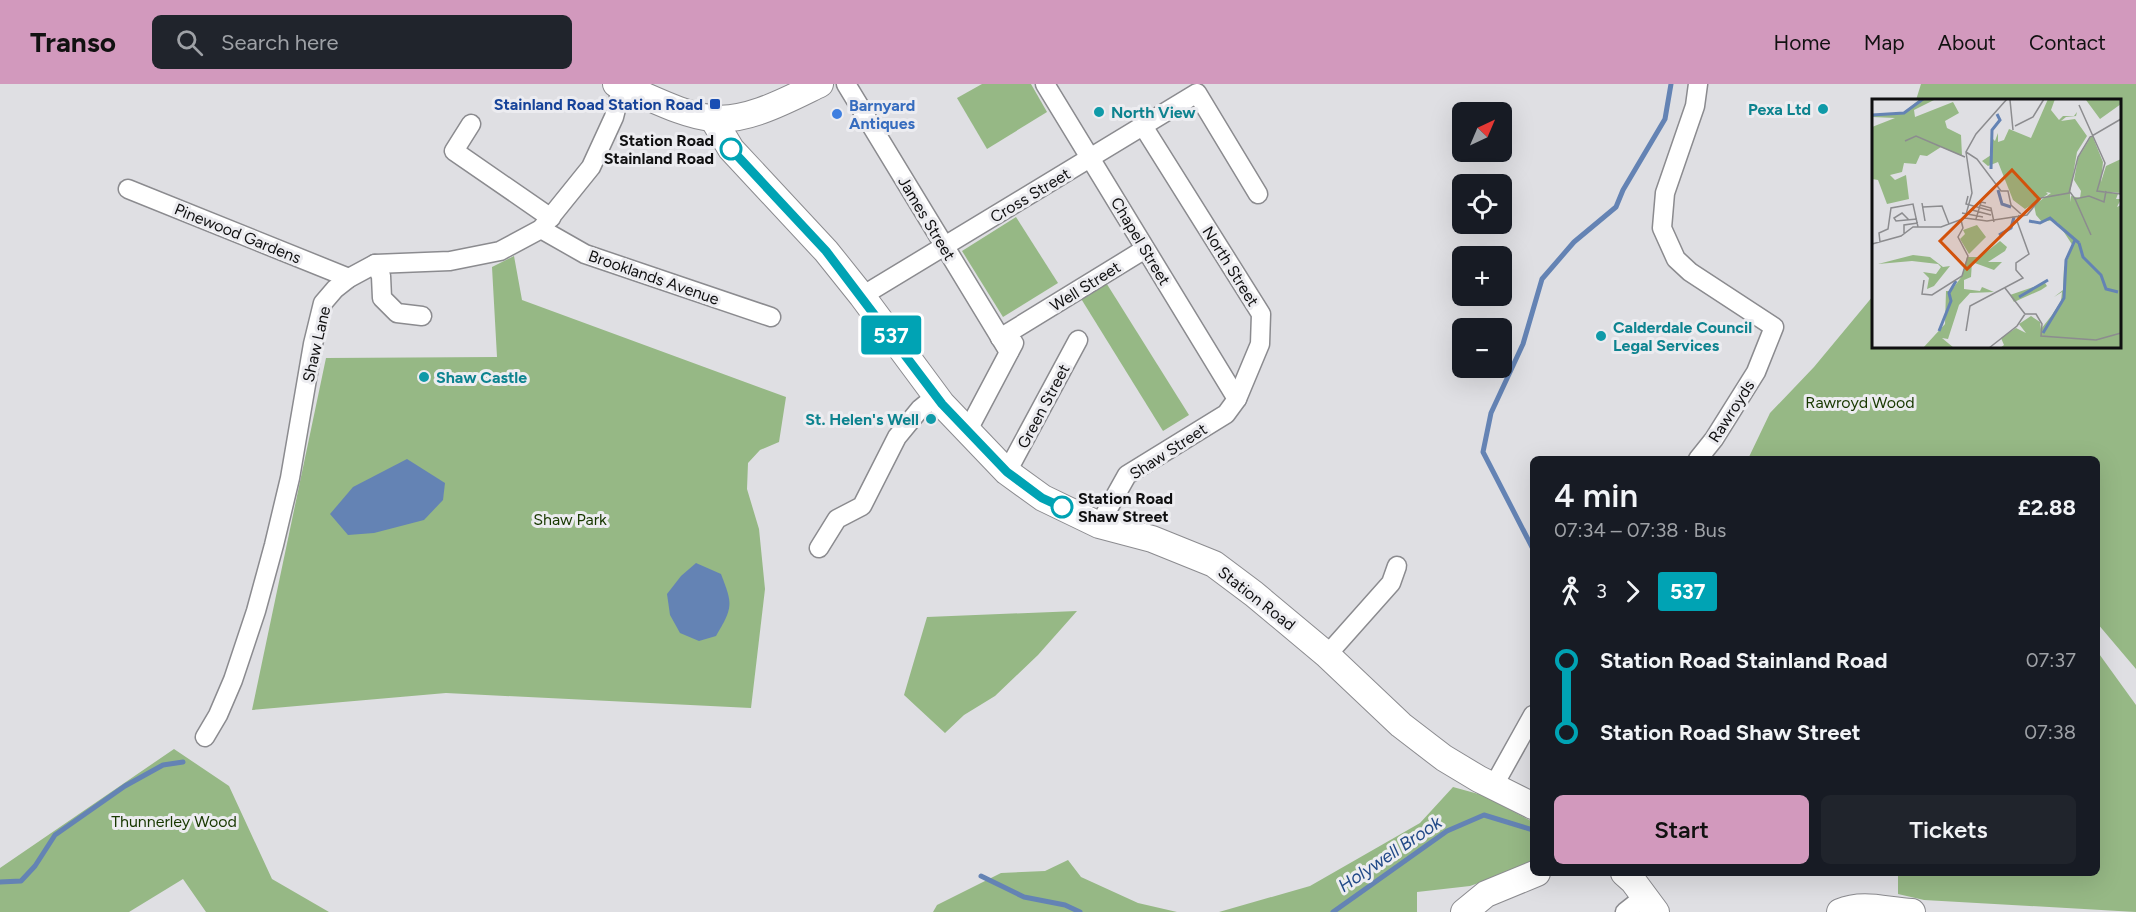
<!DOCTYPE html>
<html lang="en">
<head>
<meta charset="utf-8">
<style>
  :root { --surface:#171b24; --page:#20242c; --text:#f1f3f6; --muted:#9ea1a6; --accent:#d299bd }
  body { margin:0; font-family:Figtree,sans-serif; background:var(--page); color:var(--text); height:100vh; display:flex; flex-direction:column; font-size:22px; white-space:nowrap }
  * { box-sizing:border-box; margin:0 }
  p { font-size:20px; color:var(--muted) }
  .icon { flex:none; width:33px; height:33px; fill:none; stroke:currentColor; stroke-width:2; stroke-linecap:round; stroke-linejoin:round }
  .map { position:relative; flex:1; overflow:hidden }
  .side { position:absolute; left:1530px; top:372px; width:570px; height:420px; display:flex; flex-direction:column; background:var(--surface); border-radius:9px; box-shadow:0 6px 24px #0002 }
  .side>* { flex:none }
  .badge { padding:0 12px; border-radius:4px; font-size:21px; line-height:39px }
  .needle { width:39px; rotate:44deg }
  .fabs { position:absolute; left:1452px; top:18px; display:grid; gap:12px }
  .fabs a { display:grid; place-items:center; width:60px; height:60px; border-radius:9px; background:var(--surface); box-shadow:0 6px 24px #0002; font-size:30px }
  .map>.badge { position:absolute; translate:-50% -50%; box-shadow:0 0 0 3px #fff }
  .legs { display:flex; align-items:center; gap:9px; height:66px; padding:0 24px; font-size:20px }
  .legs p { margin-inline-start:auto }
  .headline { display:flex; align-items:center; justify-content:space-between; height:102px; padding:0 24px }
  h1 { font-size:33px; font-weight:600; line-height:45px }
  .action { display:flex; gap:12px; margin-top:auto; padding:12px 24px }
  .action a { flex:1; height:69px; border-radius:9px; background:var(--accent); color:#111; font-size:24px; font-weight:600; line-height:69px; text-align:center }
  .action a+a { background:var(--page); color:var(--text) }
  ul { padding:0 24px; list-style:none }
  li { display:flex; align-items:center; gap:21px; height:72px; font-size:22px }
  li i { display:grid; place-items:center; width:9px; height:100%; margin:0 8px; background:currentColor }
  li i::after { content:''; width:15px; height:15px; margin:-8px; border:4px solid; border-radius:50%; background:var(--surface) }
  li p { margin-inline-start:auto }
  li:first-child i { background:linear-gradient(#0000 50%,currentColor 0) }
  li:last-child i { background:linear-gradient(currentColor 50%,#0000 0) }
  header { display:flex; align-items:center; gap:36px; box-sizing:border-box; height:84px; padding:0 30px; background:var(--accent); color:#111 }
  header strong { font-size:28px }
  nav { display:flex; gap:33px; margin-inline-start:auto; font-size:21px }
  .search { width:420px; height:54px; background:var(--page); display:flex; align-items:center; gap:15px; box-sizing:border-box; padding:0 21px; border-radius:9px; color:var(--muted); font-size:22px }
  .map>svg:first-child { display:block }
  .green { fill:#96b885 }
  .water { fill:#6483b4 }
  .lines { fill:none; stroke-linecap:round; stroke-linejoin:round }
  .stream { stroke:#6483b4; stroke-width:5 }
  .street-casing { stroke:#8b8b8f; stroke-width:21 }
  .secondary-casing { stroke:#8b8b8f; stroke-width:28 }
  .street { stroke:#fff; stroke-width:18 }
  .secondary { stroke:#fff; stroke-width:26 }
  .line-1-casing { stroke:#fff; stroke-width:14 }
  .line-1 { stroke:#00a3b4; stroke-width:9 }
  .transit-dot { fill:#1a4fb4; stroke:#ececf0; stroke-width:2 }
  .culture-dot { fill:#0f9aa8; stroke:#ececf0; stroke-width:2 }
  .shop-dot { fill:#3f7fe0; stroke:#ececf0; stroke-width:2 }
  .stop-1-dot { fill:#fff; stroke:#00a3b4; stroke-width:3 }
  .labels { text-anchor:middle; stroke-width:6; stroke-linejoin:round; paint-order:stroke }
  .transit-label { font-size:16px; font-weight:bold; fill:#164399; stroke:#ececf0; text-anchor:end }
  .shop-label { font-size:16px; font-weight:bold; fill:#366cbe; stroke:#ececf0; text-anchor:start }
  .culture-label { font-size:16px; font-weight:bold; fill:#0d838f; stroke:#ececf0; text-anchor:start }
  .stop-label { font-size:16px; font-weight:bold; fill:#0f0f10; stroke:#ececf0; text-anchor:end }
  .street-label { font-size:16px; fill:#0f0f10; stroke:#ececf0 }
  .park-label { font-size:16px; fill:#183800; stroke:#ececf0 }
  .water-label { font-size:18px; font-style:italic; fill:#214987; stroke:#ececf0 }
  .inset-river { fill:none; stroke:#6483b4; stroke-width:3 }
  .inset-road { fill:none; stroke:#8c8c8f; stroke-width:1.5 }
  .view { fill:#d2520c; fill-opacity:0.15; stroke:#d2520c; stroke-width:3 }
  .inset-edge { fill:none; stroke:#0f0f10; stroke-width:3 }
</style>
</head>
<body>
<header>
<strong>Transo</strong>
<div class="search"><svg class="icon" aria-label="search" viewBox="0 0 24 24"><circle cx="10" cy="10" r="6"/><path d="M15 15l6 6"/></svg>Search here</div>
<nav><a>Home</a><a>Map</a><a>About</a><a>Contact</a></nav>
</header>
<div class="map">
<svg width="2136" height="828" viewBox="0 0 2136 828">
  <rect width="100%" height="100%" fill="#dfdfe3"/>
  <!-- green -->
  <g class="green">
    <polygon points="982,0 1031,0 1047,28 987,65 957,14"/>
    <polygon points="1921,0 2136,0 2136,585 2097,539 2097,375 1748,375 1770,329 1814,283 1873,212 1874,262 2120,262 2120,16 1916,16"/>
    <polygon points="1016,133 1058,199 1003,233 962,167"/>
    <polygon points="514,172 522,216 786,313 779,358 760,366 748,379 747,405 759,445 765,505 751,624 446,609 252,626 326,274 497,273 492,183"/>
    <polygon points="1105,197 1189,331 1163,347 1080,213"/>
    <polygon points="1077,527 1038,571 995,612 964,631 945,649 904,611 927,533"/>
    <polygon points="2097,567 2136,621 2136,828 1924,816 1898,810 1898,789 2097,789"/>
    <polygon points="174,665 229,702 272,795 329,828 206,828 183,795 129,828 0,828 0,784"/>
    <polygon points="1453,703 1482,711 1533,738 1533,780 1470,802 1417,808 1417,828 1219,828 1310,802 1420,739"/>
    <polygon points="1068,776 1081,793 1138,819 1177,828 933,828 937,821 1001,789 1045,787"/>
  </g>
  <!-- water -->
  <g class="water">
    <polygon points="407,375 445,399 443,416 424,436 374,449 348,451 330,430 353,403"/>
    <path d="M696,479L721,490C733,521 733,523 716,552L699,557L680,549L670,531L667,510L681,492Z"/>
  </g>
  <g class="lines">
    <!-- stream -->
    <g class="stream">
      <polyline points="1533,465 1483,368 1491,329 1523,260 1542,195 1574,158 1616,123 1623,106 1665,35 1671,0"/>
      <polyline points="981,792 1024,813 1065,821 1080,828"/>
      <polyline points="0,798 21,797 35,782 55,751 125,702 163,681 183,678"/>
      <polyline points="1333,828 1447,747 1484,731 1533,746"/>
    </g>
    <!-- street casing -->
    <g class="street-casing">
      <g id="street">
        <polyline points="846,0 1009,268"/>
        <polyline points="1045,0 1237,315"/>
        <polyline points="1698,0 1695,22 1665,109 1662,144 1676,175 1690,188 1774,243 1756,288 1714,355 1698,375"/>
        <polyline points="471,40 454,67 551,134"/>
        <polyline points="128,105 349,194"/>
        <polyline points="541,145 585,170 771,233"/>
        <polyline points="375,180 381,192 382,214 397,229 422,232"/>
        <polyline points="862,212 1197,9 1258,110"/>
        <polyline points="1000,254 1145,165"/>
        <polyline points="968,346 1014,259"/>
        <polyline points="1007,388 1078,256"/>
        <polyline points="1099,441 1127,391 1226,330 1237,315 1260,260 1261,230 1143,42"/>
        <polyline points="819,464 837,435 862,422 897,353 920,325 936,312"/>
        <polyline points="1327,571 1391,499 1397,482"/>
        <polyline points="205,653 218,631 233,596 256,527 274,461 290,394 313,260 323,219 335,205 349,194 375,180 450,177 500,167 541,145 591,83 614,33 622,2"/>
        <polyline points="1494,701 1533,631"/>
        <polyline points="1625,828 1644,813"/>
      </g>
    </g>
    <!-- secondary casing -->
    <g class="secondary-casing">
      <g id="secondary">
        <path d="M616,0C647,11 678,30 711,34C746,39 789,15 820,0"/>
        <polyline points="713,35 731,65 826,167 862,212 942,320 1007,388 1043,414 1099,441 1152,455 1214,480 1254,510 1327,571 1401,641 1444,674 1479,695 1533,722"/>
        <polyline points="1624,789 1633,797 1656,828"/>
        <polyline points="1464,828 1486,810 1537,789"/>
        <path d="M1840,828C1864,818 1887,827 1912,828"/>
      </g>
    </g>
    <!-- street -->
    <use href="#street" class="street"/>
    <!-- secondary -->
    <use href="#secondary" class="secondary"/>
  </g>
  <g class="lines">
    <!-- line-1 casing -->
    <g class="line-1-casing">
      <polyline id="line-1" points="731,65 826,167 942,320 1007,388 1042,414 1062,423"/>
    </g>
    <!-- line-1 -->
    <use href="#line-1" class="line-1"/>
  </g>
  <!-- markers -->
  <rect class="transit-dot" x="709" y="14" width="12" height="12" rx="3"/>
  <g class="culture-dot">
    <circle cx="1823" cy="25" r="6"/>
    <circle cx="1099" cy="28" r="6"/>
    <circle cx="1601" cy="252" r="6"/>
    <circle cx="424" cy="293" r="6"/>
    <circle cx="931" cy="335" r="6"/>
  </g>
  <circle class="shop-dot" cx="837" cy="30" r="6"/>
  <g class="stop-1-dot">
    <circle cx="731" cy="65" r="10"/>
    <circle cx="1062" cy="423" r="10"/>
  </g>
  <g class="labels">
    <!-- transit labels -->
    <g class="transit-label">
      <text x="703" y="26">Stainland Road Station Road</text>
    </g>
    <!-- shop labels -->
    <g class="shop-label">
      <text x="849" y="27">Barnyard<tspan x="849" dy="18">Antiques</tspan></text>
    </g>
    <!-- culture labels -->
    <g class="culture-label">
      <text x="1811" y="31" text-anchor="end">Pexa Ltd</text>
      <text x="1111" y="34">North View</text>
      <text x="1613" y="249">Calderdale Council<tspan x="1613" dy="18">Legal Services</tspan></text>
      <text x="436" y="299">Shaw Castle</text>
      <text x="919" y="341" text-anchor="end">St. Helen's Well</text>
    </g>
    <!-- stop labels -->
    <g class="stop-label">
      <text x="714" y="62">Station Road<tspan x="714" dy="18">Stainland Road</tspan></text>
      <text x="1078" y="420" text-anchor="start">Station Road<tspan x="1078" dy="18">Shaw Street</tspan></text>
    </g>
    <!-- street labels -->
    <g class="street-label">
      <text transform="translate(1030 111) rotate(-31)" y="6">Cross Street</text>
      <text transform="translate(927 134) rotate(59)" y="6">James Street</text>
      <text transform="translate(238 149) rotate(22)" y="6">Pinewood Gardens</text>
      <text transform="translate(1141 157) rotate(59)" y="6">Chapel Street</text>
      <text transform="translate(1231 182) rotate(58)" y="6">North Street</text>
      <text transform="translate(654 193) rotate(19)" y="6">Brooklands Avenue</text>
      <text transform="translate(1085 202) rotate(-32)" y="6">Well Street</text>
      <text transform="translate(316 260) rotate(-77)" y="6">Shaw Lane</text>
      <text transform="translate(1043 322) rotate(-62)" y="6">Green Street</text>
      <text transform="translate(1731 327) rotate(-57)" y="6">Rawroyds</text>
      <text transform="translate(1168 367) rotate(-33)" y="6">Shaw Street</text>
      <text transform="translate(1257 514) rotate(38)" y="6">Station Road</text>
    </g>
    <!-- park labels -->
    <g class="park-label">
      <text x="1860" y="324">Rawroyd Wood</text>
      <text x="570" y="441">Shaw Park</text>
      <text x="174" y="743">Thunnerley Wood</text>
    </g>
    <!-- water labels -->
    <g class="water-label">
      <text transform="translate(1390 770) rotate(-34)" y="6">Holywell Brook</text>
    </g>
  </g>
  <!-- overview -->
  <g transform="translate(1872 15)">
    <rect width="249" height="249" fill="#dfdfe3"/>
    <path d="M48,0H64L42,11L43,18L81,3L87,14L73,22L75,29L89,36L90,57L69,48L55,57L48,56L44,65L32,64L30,73L18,76L23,81L34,76L37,100L15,105L6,81L0,80V28L23,19L0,18V15H30ZM176,0H183L179,11L187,21L191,17H202L205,13L204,17L194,18L189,22L203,20L215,37L205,53L198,94V103L199,97L208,99L209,92L202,81L206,59L220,36L231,63L229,83L234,67L249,60V94L225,92L246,95L244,100H249L245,108L249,106V249H128L132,246L129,239L144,229L154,234L147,225L159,217L168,223L169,230L180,216L189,202L190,193L182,198L191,191L192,169L201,147L186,124L181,121L170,123L164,116L162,106L179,94L174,93L176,95L153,110L141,101L126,63L116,67L110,62L119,56L120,39L123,42L126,34V43L132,41L137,30L159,39ZM249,0V5L228,20L214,1ZM105,126L114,138L97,155L88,140L93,135L91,131ZM128,142L135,148L133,152L116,163H130L122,171L100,163L99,178L92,181V190L108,192L110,188L122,193L98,194L87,206L76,240L70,239L82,249H51L73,225L74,192H79L90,177L95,158H108ZM41,156L58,158L71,168L78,167L62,187L55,190L57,179L51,173L64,175L69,168L66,165L40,162L6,165ZM173,184L175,187L169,191L142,203L138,196Z" fill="#96b885"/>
    <path class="inset-river" d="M0,16L32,14L51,0M119,70L120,31L128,21L125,15M126,91L130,105L139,108M157,122L168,124L178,119L207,144M127,136L139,129L142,118M207,144L211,158L229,176L234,190L246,193M147,198L176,181M67,232L79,202L77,194L84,182M171,234L192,199L194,161L203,141"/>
    <path class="inset-road" d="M138,1L141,31M207,6L233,64L225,92L249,95M143,27L161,18L172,0M33,42L44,37L93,58M94,53L105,60L129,92H136L139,106L149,115M198,93L203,100L217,97L232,103L234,92M96,97L94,105L120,112M203,100L219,136M50,104L53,122M108,106L119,109L122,123M51,108L70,107L77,125M100,111L119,116M90,114L111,118M93,119L115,122L155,116L169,99L197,94L206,58L218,38L249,20M104,120L109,103L114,104M37,121L30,114L22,119L24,122L45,120M32,134V126L46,124M8,143L7,134L16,130L19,109L41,105L46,128M0,145L29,137L41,128H69L93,119L100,94L94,53L104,35L135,0M52,181L50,195L60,196L90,177L96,157L86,138L91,129L89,121M133,189L153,215M153,215H164L170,225L169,237L224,241L249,234M94,232L98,207L151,179L144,171V164L157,155L145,122L147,116M117,249L145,227L153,215"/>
    <path class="view" d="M140,71L167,100L95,170L68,142Z"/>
    <rect width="249" height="249" class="inset-edge"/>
  </g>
</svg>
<div class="fabs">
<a><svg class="needle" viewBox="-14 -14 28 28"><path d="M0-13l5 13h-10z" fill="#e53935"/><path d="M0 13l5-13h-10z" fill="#9ea1a6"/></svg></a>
<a><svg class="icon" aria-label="locate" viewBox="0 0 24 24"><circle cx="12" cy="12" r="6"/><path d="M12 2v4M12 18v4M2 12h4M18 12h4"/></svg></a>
<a>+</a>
<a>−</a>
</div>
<b class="badge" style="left:891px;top:251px;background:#00a3b4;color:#fff">537</b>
<section class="side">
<div class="headline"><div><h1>4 min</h1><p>07:34 – 07:38 · Bus</p></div><b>£2.88</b></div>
<div class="legs"><svg class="icon" aria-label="walk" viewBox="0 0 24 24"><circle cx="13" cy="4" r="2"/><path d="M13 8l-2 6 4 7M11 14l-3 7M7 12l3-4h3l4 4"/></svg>3<svg class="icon" aria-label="forward" viewBox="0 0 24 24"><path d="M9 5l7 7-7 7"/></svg><b class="badge" style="background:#00a3b4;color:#fff">537</b></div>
<ul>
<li><i style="color:#00a3b4"></i><b>Station Road Stainland Road</b><p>07:37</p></li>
<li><i style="color:#00a3b4"></i><b>Station Road Shaw Street</b><p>07:38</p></li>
</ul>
<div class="action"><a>Start</a><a>Tickets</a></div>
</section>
</div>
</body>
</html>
